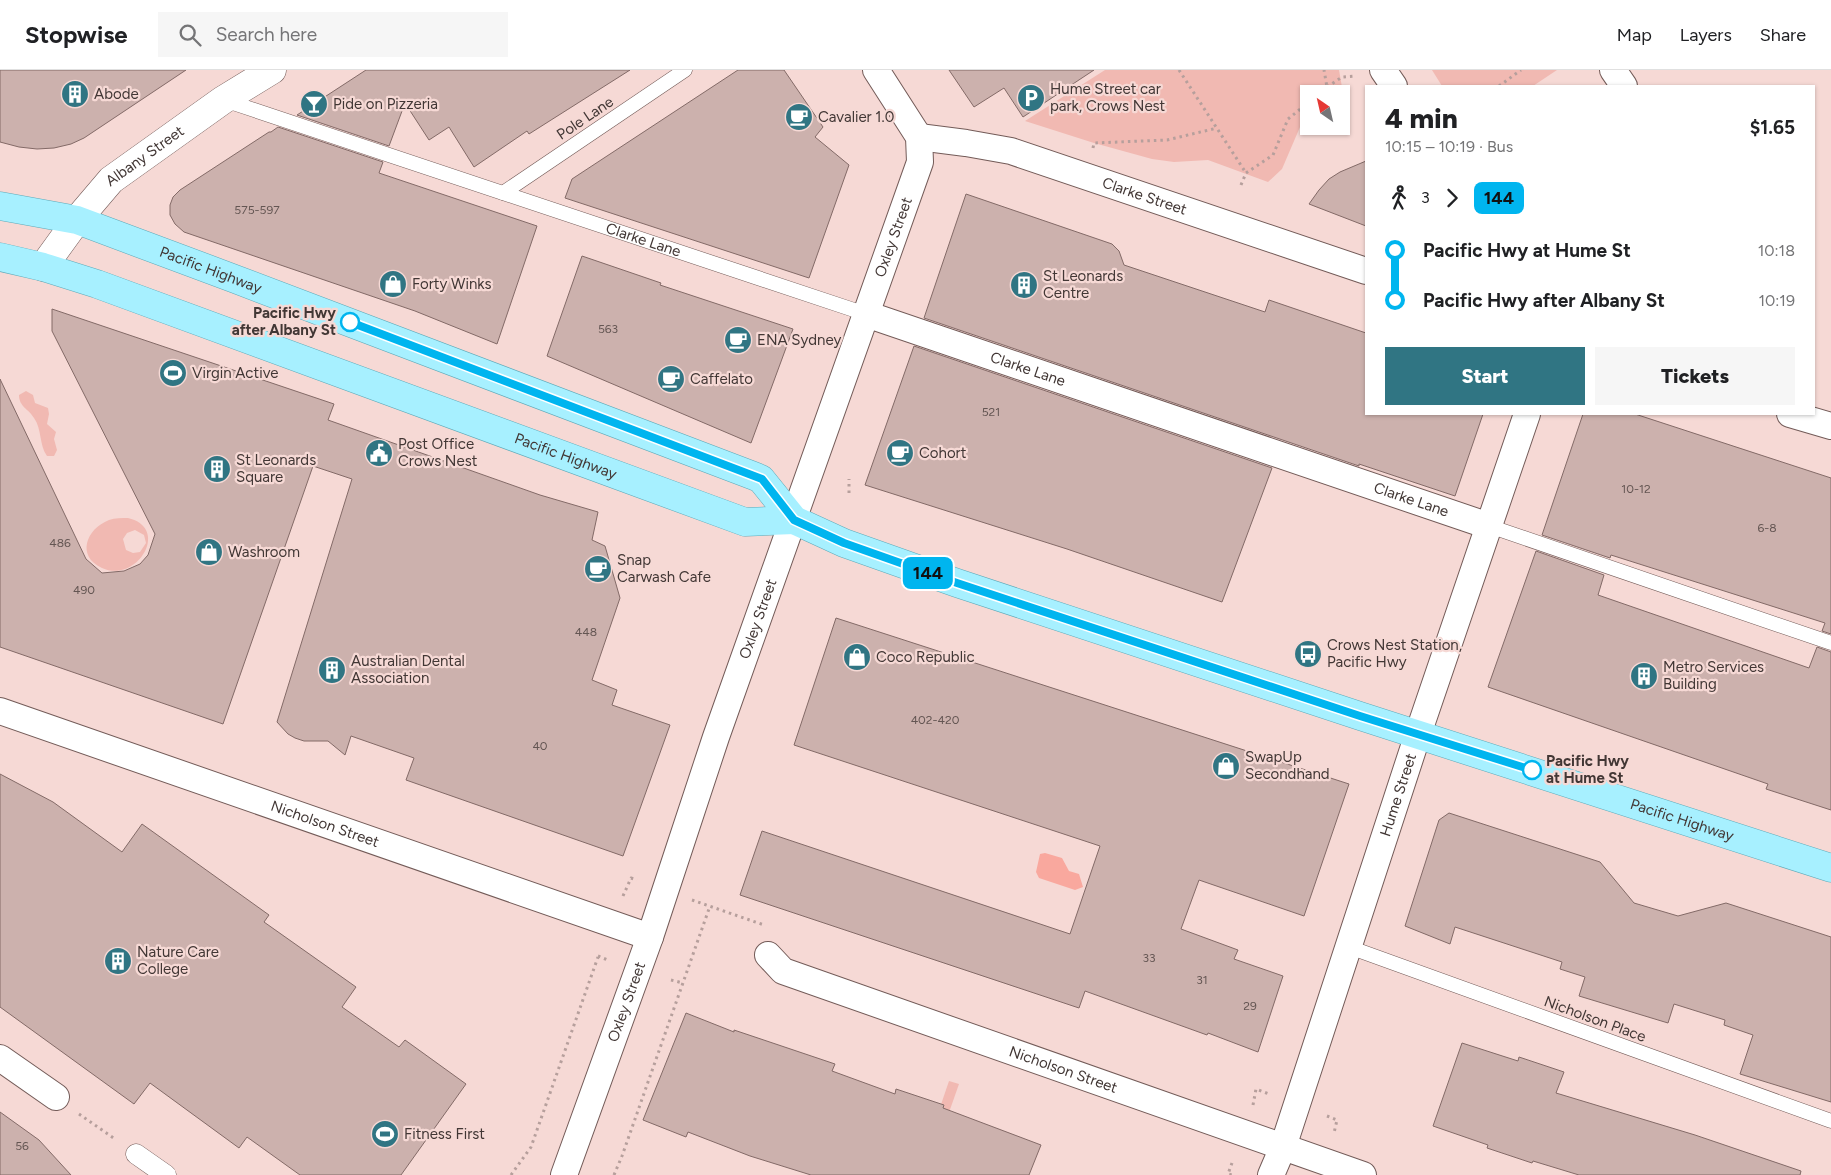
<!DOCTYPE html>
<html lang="en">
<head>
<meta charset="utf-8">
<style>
  :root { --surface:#fff; --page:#f6f6f6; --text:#202124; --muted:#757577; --line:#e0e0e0; --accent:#307583 }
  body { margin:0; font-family:Figtree,sans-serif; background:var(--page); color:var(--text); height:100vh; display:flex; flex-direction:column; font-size:19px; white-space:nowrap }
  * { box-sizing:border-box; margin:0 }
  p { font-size:16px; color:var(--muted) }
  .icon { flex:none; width:28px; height:28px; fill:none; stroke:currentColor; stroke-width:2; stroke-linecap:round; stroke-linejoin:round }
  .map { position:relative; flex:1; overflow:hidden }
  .details { position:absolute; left:1365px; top:15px; width:450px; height:330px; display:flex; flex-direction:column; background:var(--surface); border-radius:0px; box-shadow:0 1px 4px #0004 }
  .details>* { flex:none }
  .badge { padding:0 10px; border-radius:8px; font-size:18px; line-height:32px }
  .needle { width:32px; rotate:326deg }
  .buttons { position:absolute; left:1300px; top:15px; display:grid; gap:10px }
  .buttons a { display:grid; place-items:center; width:50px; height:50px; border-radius:0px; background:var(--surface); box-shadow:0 1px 4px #0004; font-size:25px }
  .map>.badge { position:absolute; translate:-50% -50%; box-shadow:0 0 0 2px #fff }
  .legs { display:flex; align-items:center; gap:8px; height:55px; padding:0 20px; font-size:16px }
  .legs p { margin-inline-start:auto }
  .head { display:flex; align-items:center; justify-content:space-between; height:85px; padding:0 20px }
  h1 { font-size:28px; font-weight:800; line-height:38px }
  .action { display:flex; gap:10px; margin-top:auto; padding:10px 20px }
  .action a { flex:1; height:58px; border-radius:0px; background:var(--accent); color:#fff; font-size:20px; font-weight:800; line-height:58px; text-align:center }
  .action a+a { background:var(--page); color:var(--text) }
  ul { padding:0 20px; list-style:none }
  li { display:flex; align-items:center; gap:18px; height:50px; font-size:19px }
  li i { display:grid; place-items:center; width:8px; height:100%; margin:0 6px; background:currentColor }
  li i::after { content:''; width:12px; height:12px; margin:-6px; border:4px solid; border-radius:50%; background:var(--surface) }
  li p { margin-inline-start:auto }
  li:first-child i { background:linear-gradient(#0000 50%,currentColor 0) }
  li:last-child i { background:linear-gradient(currentColor 50%,#0000 0) }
  header { display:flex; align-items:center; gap:30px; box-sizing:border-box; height:70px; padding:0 25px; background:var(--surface); border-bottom:1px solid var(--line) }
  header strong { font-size:24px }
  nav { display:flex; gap:28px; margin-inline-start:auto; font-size:18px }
  .search { width:350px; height:45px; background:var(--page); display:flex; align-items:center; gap:12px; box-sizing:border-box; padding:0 18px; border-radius:0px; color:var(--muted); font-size:19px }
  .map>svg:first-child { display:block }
  .green { fill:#f1b9b2; fill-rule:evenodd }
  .water { fill:#f9a89e }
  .building { fill:#ccb1ad; stroke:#836a67 }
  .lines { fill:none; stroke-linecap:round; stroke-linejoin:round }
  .service-casing { stroke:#735b58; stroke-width:15 }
  .pedestrian-casing { stroke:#735b58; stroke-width:21 }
  .minor-casing { stroke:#735b58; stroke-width:28 }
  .tertiary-casing { stroke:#735b58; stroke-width:29 }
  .primary-casing { stroke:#5ea9b8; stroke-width:29 }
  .path { stroke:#b69f9c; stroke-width:3; stroke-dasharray:2.5 4; stroke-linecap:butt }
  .service { stroke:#fff; stroke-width:14 }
  .pedestrian { stroke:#fff; stroke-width:20 }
  .minor { stroke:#fff; stroke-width:26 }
  .tertiary { stroke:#fff; stroke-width:28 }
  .primary { stroke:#a7f0ff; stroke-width:28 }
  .line-1-casing { stroke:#fff; stroke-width:11 }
  .line-1 { stroke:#00b5ef; stroke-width:8 }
  .stop-1-dot { fill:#fff; stroke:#00b5ef; stroke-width:2.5 }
  .labels { text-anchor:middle; stroke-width:4.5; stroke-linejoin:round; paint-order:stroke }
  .number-label { font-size:12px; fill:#645653 }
  .poi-label { font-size:15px; fill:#423735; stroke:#f6d9d5; text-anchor:start }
  .street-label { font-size:15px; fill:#423735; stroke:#f6d9d5 }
  .stop-label { font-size:15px; font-weight:bold; fill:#423735; stroke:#f6d9d5; text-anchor:end }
</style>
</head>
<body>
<header>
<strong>Stopwise</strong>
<div class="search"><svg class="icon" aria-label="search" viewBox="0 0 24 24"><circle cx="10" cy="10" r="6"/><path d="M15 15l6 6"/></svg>Search here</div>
<nav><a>Map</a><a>Layers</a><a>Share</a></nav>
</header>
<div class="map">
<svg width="1831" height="1105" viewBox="0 0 1831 1105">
  <rect width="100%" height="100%" fill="#f6d9d5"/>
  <!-- green -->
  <g class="green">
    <polygon points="1105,0 1339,0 1343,23 1309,24 1309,50 1300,57 1282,99 1268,112 1208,90 1174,92 1152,89 1094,73 1025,51"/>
    <polygon points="1432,0 1557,0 1533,16 1442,16"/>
    <path d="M26,321L33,325L35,333L48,338L49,344L47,354L56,362L54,369L57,380L54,386H47C39,375 42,359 34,348C29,339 19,337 19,325Z"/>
    <path d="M128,448C171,458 137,514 102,498C76,486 86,459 109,450C115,448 122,448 128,448ZM135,460L144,465L146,473L140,482L133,483L126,480L123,469L127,463Z"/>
    <polygon points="949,1011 959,1014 927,1105 917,1105"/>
  </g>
  <!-- water -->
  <polygon class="water" points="1045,783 1062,788 1069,801 1079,804 1083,817 1075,820 1039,808 1036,802 1040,784"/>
  <!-- building -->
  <g class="building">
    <polygon points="0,0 186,0 84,68 71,74 54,78 37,79 19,77 0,72"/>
    <polygon points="366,0 630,0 529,64 527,61 474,97 449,57 429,70 405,33 389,76 297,45"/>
    <polygon points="738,0 784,0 823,57 815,67 849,95 809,208 565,128 572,109"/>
    <polygon points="949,0 1094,0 1023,47 1004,18 974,37"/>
    <polygon points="278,57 383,92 379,103 537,156 497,274 415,241 184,162 175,154 170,145 170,135 173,127 180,120 269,62 271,62"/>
    <polygon points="1366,91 1366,156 1309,134 1319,120 1329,109 1340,102"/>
    <polygon points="966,124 1112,174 1119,181 1124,195 1265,242 1269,230 1366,263 1366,344 1483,344 1455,426 1359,394 1359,396 924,248"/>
    <polygon points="582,186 661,213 660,215 793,259 751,373 547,286"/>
    <polygon points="52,239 334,334 328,350 540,425 598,442 592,470 605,476 620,528 592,610 617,620 612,635 670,655 623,786 406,710 414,688 351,666 345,685 328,671 304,671 295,668 288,664 277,652 352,409 313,396 223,654 0,577 0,309 86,489 102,503 124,501 140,494 148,485 155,464 52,261"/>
    <polygon points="914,276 1272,398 1222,532 1067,479 865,415"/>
    <polygon points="1583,344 1635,344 1831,408 1831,564 1822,561 1825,553 1611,485 1610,488 1542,465"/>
    <polygon points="1536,481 1604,505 1598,525 1809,598 1817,577 1831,582 1831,740 1766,719 1768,714 1488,617"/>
    <polygon points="836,548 1349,714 1304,846 1199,810 1181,859 1238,880 1234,889 1283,906 1258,982 1208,963 1207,965 1085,921 1079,938 740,825 762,761 1070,864 1100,776 794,675"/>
    <polygon points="0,704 53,732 122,782 142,754 269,845 264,852 356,917 342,937 399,977 405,970 466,1014 401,1105 300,1105 247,1067 239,1078 150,1013 134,1034 0,937"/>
    <polygon points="1449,743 1600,792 1634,833 1678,846 1726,833 1831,867 1831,1032 1740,1004 1753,965 1724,955 1725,950 1674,934 1668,953 1579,926 1585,907 1560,899 1562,892 1455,857 1450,874 1405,856 1439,750"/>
    <polygon points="686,943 734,962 734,960 835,994 832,1001 895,1024 896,1019 944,1035 943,1038 1041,1075 1029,1105 811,1105 750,1086 688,1062 686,1067 643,1050"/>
    <polygon points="1462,973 1518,991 1519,987 1564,1002 1556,1023 1695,1065 1801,1101 1800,1105 1579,1105 1533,1091 1532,1093 1487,1078 1488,1075 1433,1056"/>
    <polygon points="0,1042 39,1070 71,1105 0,1105"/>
  </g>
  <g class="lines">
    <!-- service casing -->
    <g class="service-casing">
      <g id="service">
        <path id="s1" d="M224,30L866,244"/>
        <polyline points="503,123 685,0"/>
        <polyline points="1489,456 1831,573"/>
        <polyline points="1349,877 1831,1051"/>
      </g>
    </g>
    <!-- pedestrian casing -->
    <g class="pedestrian-casing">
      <polyline id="pedestrian" points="136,1084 166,1105"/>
    </g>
    <!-- minor casing -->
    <g class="minor-casing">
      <g id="minor">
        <polyline points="1383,0 1394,16"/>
        <polyline points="1613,0 1624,16"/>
        <path id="s2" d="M919,67L966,73L1011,81L1366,201"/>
        <path id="s3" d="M866,244L1489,456"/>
        <polyline points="1790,344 1831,356"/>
        <path id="s4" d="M0,641L650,867"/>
        <path id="s5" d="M768,885L783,901L1363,1105"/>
        <polyline points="0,988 56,1027"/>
        <path id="s6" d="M564,1105L650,867L716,667L920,92L919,67L876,0"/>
        <path id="s7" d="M1271,1105L1283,1077L1418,664L1527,344"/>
      </g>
    </g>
    <!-- tertiary casing -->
    <g class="tertiary-casing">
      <g id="tertiary">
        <path id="s8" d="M43,197L77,150L111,110L223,30L272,0"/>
      </g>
    </g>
    <!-- primary casing -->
    <g class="primary-casing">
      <g id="primary">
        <path id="s9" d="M0,136L77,150L235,209L754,406L761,409L794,450L844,473L957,513L1360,646L1831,798"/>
        <path id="s10" d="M0,187L43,197L97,214L745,452L794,450"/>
      </g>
    </g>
    <!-- path -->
    <g class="path">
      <polyline points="1179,0 1246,103"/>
      <polyline points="1499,16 1521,0"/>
      <polyline points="1327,17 1342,7 1355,6"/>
      <polyline points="1319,24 1327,17 1324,0"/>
      <polyline points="1093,78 1094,73 1167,70 1217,58"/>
      <polyline points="1241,115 1246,103 1273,85 1288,49 1309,32"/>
      <polyline points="849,423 849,409"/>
      <polyline points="623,826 631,808 637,810"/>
      <polyline points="692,830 764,855"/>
      <polyline points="598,886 610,891"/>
      <polyline points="671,910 683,913"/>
      <polyline points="1253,1035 1256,1019 1269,1024"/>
      <polyline points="79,1044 115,1069"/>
      <polyline points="1327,1046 1337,1050 1334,1063"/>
      <polyline points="1232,1093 1228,1104 1232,1105"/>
      <polyline points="511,1105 531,1077 598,887"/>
      <polyline points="614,1105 622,1086 710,836"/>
    </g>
    <!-- service -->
    <use href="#service" class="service"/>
    <!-- pedestrian -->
    <use href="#pedestrian" class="pedestrian"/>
    <!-- minor -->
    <use href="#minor" class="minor"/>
    <!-- tertiary -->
    <use href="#tertiary" class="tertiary"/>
    <!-- primary -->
    <use href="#primary" class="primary"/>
  </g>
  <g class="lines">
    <!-- line-1 casing -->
    <g class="line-1-casing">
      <polyline id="line-1" points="350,252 762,409 794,450 844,473 957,513 1360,646 1532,700"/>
    </g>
    <!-- line-1 -->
    <use href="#line-1" class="line-1"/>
  </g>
  <!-- icons -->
  <defs>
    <g id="building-disc" transform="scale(1.4375)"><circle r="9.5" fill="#307583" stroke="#f6d9d5"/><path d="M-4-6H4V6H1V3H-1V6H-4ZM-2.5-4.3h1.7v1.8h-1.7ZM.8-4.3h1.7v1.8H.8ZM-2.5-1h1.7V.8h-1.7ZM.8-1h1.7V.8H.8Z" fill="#fff"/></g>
    <g id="parking-disc" transform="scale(1.4375)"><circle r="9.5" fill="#307583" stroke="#f6d9d5"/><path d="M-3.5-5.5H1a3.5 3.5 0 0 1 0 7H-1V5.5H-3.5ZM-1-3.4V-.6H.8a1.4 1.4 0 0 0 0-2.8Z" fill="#fff"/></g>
    <g id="bar-disc" transform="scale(1.4375)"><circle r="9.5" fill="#307583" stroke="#f6d9d5"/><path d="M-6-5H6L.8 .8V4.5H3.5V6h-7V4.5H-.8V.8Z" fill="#fff"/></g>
    <g id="cafe-disc" transform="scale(1.4375)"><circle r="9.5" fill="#307583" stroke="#f6d9d5"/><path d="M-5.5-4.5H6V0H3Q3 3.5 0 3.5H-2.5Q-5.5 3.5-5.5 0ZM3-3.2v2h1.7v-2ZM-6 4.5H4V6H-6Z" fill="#fff"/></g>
    <g id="shop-disc" transform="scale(1.4375)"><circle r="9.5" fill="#307583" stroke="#f6d9d5"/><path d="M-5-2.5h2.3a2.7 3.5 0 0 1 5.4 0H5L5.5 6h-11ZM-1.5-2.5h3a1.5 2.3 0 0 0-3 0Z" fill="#fff"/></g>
    <g id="stadium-disc" transform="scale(1.4375)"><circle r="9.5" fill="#307583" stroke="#f6d9d5"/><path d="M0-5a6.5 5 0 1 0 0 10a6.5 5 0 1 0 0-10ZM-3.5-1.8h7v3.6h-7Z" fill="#fff"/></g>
    <g id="civic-disc" transform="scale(1.4375)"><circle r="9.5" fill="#307583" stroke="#f6d9d5"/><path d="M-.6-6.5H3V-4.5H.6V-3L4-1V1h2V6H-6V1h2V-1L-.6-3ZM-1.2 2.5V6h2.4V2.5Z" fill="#fff"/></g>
    <g id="bus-disc" transform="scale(1.4375)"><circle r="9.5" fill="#307583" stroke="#f6d9d5"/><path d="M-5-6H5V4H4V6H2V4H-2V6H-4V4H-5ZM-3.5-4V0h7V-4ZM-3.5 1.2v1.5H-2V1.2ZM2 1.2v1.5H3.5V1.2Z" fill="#fff"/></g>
  </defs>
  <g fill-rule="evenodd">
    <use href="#building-disc" x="75" y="24"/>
    <use href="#parking-disc" x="1031" y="28"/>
    <use href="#bar-disc" x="314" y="34"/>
    <use href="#cafe-disc" x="799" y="47"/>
    <use href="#shop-disc" x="393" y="214"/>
    <use href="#building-disc" x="1024" y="215"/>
    <use href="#cafe-disc" x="738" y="270"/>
    <use href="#stadium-disc" x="173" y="303"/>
    <use href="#cafe-disc" x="671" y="309"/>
    <use href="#civic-disc" x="379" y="383"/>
    <use href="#cafe-disc" x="900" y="383"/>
    <use href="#building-disc" x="217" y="399"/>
    <use href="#shop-disc" x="209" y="482"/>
    <use href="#cafe-disc" x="598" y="499"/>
    <use href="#bus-disc" x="1308" y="584"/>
    <use href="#shop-disc" x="857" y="587"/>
    <use href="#building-disc" x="332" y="600"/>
    <use href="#building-disc" x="1644" y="606"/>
    <use href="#shop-disc" x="1226" y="696"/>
    <use href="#building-disc" x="118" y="891"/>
    <use href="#stadium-disc" x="385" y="1064"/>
  </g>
  <!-- markers -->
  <g class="stop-1-dot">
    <circle cx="350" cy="252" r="9"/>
    <circle cx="1532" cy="700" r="9"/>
  </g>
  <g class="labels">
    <!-- number labels -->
    <g class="number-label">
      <text x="257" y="144">575-597</text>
      <text x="608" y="263">563</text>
      <text x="991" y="346">521</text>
      <text x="1636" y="423">10-12</text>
      <text x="1767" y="462">6-8</text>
      <text x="60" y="477">486</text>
      <text x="84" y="524">490</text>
      <text x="586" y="566">448</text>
      <text x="935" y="654">402-420</text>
      <text x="540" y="680">40</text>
      <text x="1149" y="892">33</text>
      <text x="1202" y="914">31</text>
      <text x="1250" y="940">29</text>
      <text x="22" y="1080">56</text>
    </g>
    <!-- poi labels -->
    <g class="poi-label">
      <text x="1050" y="24">Hume Street car<tspan x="1050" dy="17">park, Crows Nest</tspan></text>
      <text x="94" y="29">Abode</text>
      <text x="333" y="39">Pide on Pizzeria</text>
      <text x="818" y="52">Cavalier 1.0</text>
      <text x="1043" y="211">St Leonards<tspan x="1043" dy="17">Centre</tspan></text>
      <text x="412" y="219">Forty Winks</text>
      <text x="757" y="275">ENA Sydney</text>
      <text x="192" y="308">Virgin Active</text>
      <text x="690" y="314">Caffelato</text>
      <text x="398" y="379">Post Office<tspan x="398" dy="17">Crows Nest</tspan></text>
      <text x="919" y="388">Cohort</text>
      <text x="236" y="395">St Leonards<tspan x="236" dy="17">Square</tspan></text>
      <text x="228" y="487">Washroom</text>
      <text x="617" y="495">Snap<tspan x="617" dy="17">Carwash Cafe</tspan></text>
      <text x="1327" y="580">Crows Nest Station,<tspan x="1327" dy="17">Pacific Hwy</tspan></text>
      <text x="876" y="592">Coco Republic</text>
      <text x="351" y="596">Australian Dental<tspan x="351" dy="17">Association</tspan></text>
      <text x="1663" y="602">Metro Services<tspan x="1663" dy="17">Building</tspan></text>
      <text x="1245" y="692">SwapUp<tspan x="1245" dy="17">Secondhand</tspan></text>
      <text x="137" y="887">Nature Care<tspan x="137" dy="17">College</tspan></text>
      <text x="404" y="1069">Fitness First</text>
    </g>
    <!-- street labels -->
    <g class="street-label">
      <text transform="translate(585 48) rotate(-34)" y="5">Pole Lane</text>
      <text dy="5" stroke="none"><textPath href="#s8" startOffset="152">Albany Street</textPath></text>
      <text dy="5" stroke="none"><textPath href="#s2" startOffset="234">Clarke Street</textPath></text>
      <text dy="5" stroke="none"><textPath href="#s6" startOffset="994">Oxley Street</textPath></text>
      <text dy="5" stroke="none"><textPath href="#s1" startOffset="442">Clarke Lane</textPath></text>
      <text dy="5" stroke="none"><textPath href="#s9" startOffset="221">Pacific Highway</textPath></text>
      <text dy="5" stroke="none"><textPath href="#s3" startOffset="171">Clarke Lane</textPath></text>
      <text dy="5" stroke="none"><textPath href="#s10" startOffset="600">Pacific Highway</textPath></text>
      <text dy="5" stroke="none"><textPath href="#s3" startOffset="576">Clarke Lane</textPath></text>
      <text dy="5" stroke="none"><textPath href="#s6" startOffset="589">Oxley Street</textPath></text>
      <text dy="5" stroke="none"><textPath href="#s7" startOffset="401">Hume Street</textPath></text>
      <text dy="5" stroke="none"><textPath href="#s9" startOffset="1800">Pacific Highway</textPath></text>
      <text dy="5" stroke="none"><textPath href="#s4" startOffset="344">Nicholson Street</textPath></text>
      <text dy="5" stroke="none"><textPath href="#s6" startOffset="184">Oxley Street</textPath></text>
      <text transform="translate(1595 949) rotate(20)" y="5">Nicholson Place</text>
      <text dy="5" stroke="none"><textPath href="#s5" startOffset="319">Nicholson Street</textPath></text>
    </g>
    <!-- stop labels -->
    <g class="stop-label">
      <text x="336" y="248">Pacific Hwy<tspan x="336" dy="17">after Albany St</tspan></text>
      <text x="1546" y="696" text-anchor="start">Pacific Hwy<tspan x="1546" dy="17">at Hume St</tspan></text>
    </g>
  </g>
</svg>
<div class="buttons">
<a><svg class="needle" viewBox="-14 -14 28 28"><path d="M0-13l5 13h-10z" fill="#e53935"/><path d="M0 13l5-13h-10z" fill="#757577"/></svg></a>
</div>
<b class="badge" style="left:928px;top:503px;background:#00b5ef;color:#111">144</b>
<section class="details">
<div class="head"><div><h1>4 min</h1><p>10:15 – 10:19 · Bus</p></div><b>$1.65</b></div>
<div class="legs"><svg class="icon" aria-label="walk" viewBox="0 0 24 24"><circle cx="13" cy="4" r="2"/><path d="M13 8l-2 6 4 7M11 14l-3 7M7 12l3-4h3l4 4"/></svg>3<svg class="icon" aria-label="forward" viewBox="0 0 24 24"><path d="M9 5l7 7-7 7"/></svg><b class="badge" style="background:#00b5ef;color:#111">144</b></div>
<ul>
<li><i style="color:#00b5ef"></i><b>Pacific Hwy at Hume St</b><p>10:18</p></li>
<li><i style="color:#00b5ef"></i><b>Pacific Hwy after Albany St</b><p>10:19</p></li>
</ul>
<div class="action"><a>Start</a><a>Tickets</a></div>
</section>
</div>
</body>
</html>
